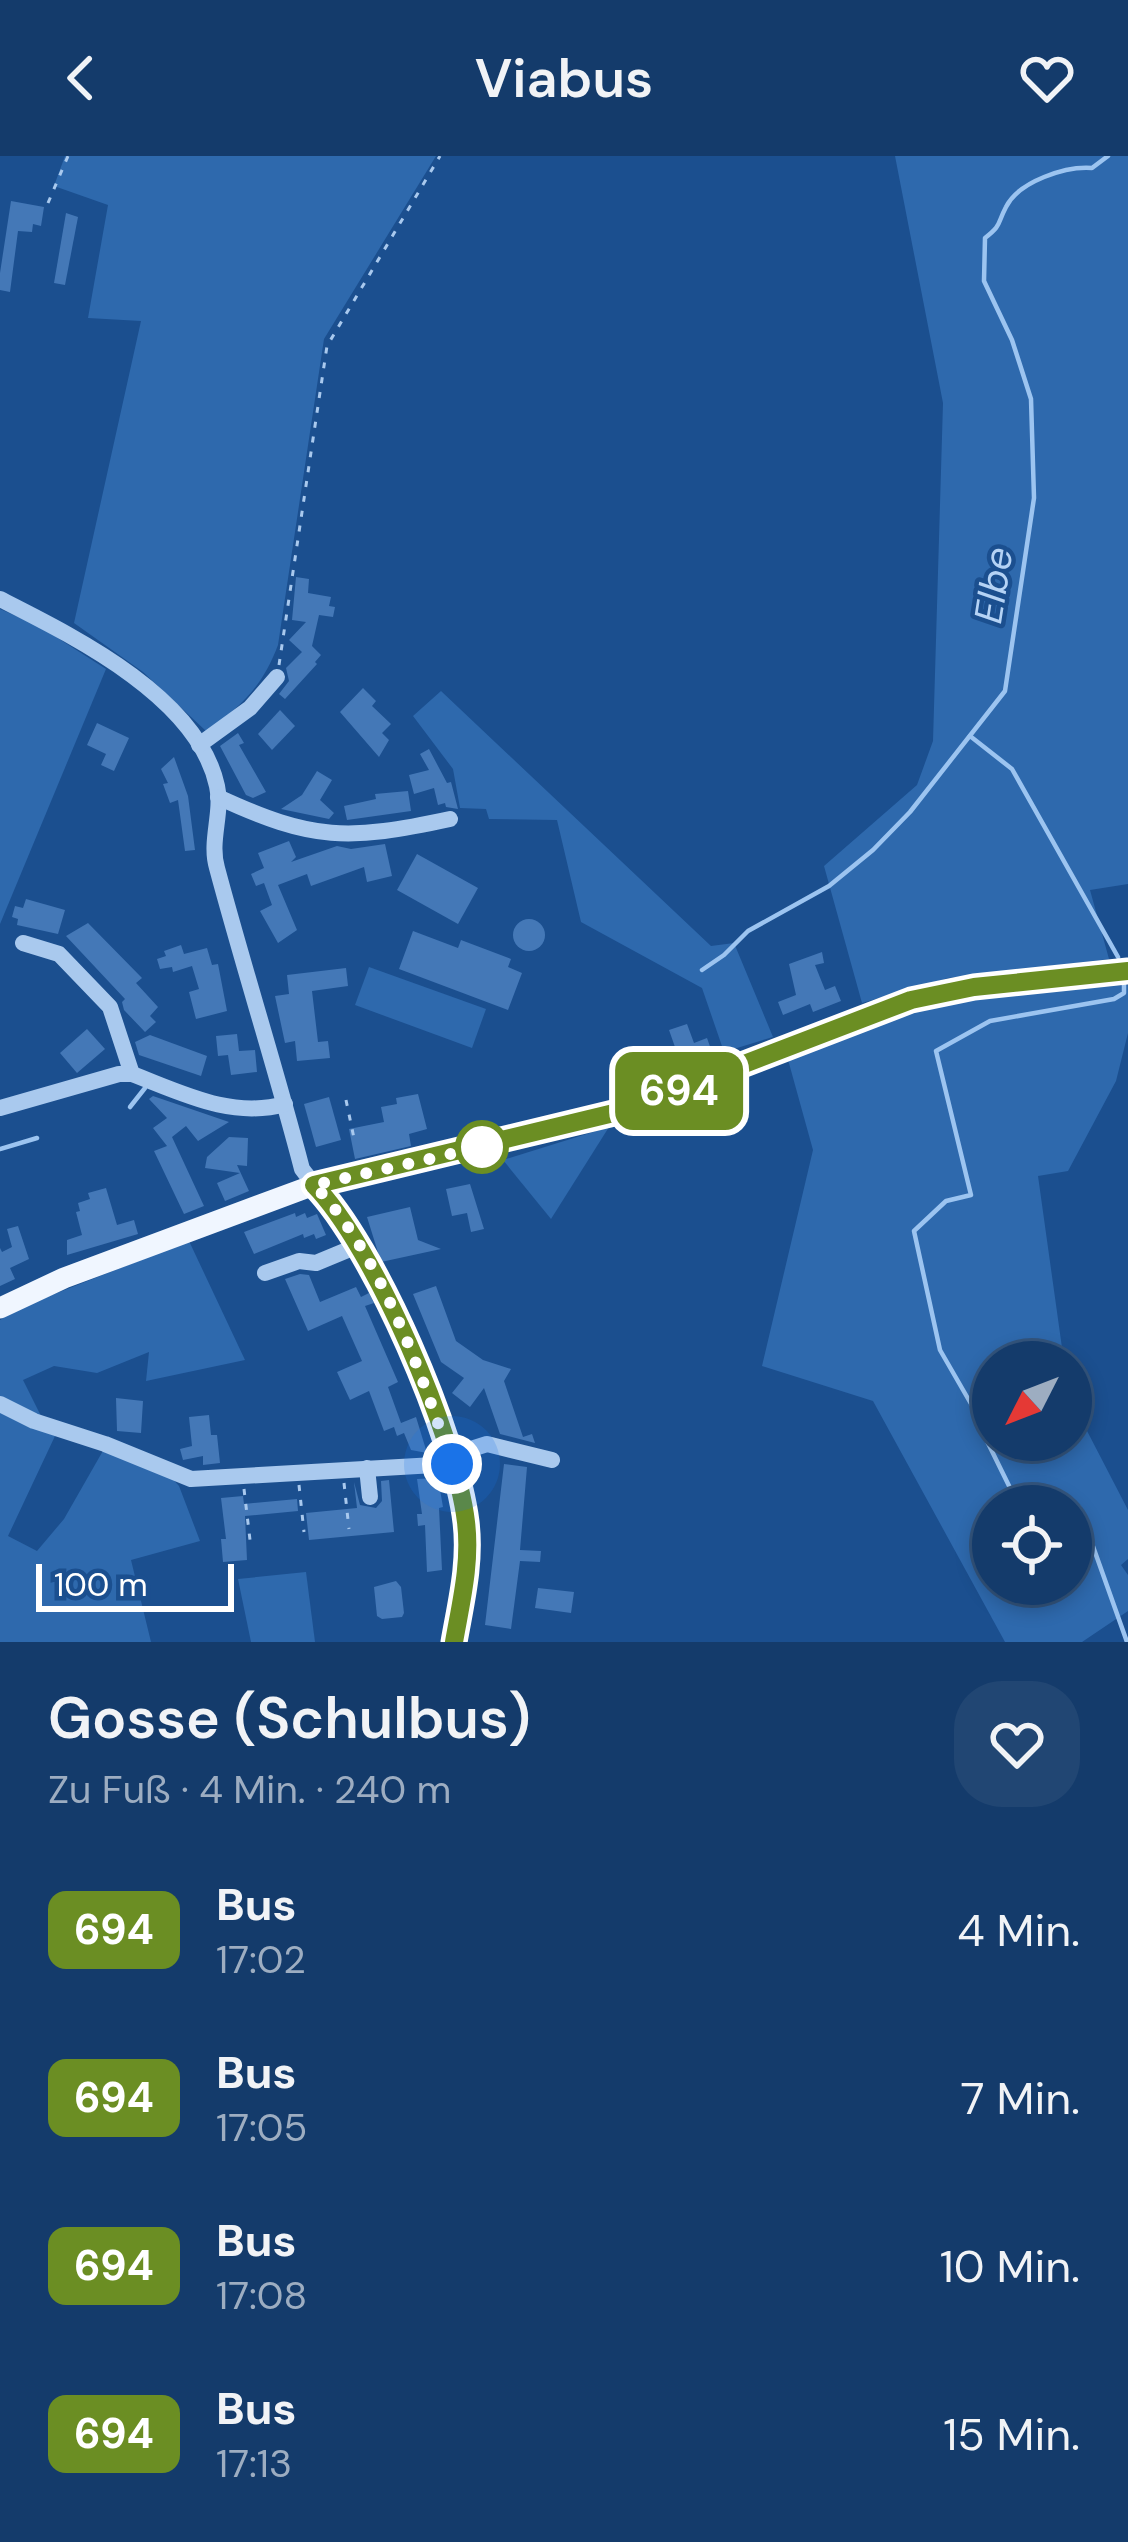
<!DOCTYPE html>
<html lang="de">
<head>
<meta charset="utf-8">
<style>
  :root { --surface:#143b6b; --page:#214673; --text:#f1f3f6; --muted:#9dadc1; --line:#33557e }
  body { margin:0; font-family:"DM Sans",sans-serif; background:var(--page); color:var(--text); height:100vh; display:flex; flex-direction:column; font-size:45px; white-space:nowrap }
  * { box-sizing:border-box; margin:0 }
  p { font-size:39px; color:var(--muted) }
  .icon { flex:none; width:66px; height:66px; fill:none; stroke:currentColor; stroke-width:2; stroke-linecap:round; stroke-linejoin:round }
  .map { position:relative; height:1486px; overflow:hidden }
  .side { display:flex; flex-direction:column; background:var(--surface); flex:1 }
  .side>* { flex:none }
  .badge { padding:0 24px; border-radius:18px; font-size:42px; line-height:78px }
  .needle { width:78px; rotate:228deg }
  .fabs { position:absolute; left:972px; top:1185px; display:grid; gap:24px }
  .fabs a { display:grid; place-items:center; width:120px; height:120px; border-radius:50%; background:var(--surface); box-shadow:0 6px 18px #0003,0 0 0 3px var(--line); font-size:60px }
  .scale { position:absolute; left:36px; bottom:30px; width:198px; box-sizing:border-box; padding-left:12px; border:6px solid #fff; border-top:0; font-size:33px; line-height:42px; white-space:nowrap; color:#fff; -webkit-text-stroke:9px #1b4f8f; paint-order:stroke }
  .you { position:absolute; width:60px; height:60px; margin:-30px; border:9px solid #fff; border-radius:50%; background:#1a73e8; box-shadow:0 0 0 18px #1a73e833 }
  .map>.badge { position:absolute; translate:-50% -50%; box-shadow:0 0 0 6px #fff }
  .round { display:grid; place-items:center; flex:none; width:126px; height:126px; border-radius:48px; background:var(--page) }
  .summary { display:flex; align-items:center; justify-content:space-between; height:204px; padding:0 48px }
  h1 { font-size:57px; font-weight:600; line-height:90px }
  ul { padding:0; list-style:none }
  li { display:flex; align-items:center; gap:36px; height:168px; padding:0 48px }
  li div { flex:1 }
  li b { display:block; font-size:45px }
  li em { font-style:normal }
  li .badge { min-width:132px; font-weight:700; text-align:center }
  header { display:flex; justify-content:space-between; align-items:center; height:156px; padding:0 48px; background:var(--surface); font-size:54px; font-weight:600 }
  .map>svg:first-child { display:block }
  .green { fill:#2e69ad; fill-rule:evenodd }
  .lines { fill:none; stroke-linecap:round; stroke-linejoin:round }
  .stream { stroke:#9cc4f0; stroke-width:4.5 }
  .building { fill:#4478b7 }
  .path { stroke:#a9c9ee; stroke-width:3; stroke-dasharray:6 9; stroke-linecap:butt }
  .minor { stroke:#a9c9ee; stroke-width:16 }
  .major { stroke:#f0f6ff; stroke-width:21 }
  .line-casing { stroke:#fff; stroke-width:27 }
  .line { stroke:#6b8e23; stroke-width:18 }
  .walk { stroke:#fff; stroke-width:12; stroke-dasharray:0 21.6 }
  .stop-dot { fill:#fff; stroke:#6b8e23; stroke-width:6 }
  .labels { text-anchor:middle; stroke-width:9; stroke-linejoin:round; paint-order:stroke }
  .water-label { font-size:39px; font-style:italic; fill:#b5d3f5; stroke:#1b4f8f }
</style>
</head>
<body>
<header><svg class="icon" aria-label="back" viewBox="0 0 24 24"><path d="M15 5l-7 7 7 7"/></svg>Viabus<svg class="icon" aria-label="heart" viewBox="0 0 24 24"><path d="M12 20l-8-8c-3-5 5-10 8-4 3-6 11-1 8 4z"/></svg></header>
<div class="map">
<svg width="1128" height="1486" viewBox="0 0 1128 1486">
  <rect width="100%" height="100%" fill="#1b4f8f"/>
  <!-- green -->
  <g class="green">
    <path d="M65,0H436L324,183L278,489C263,529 242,551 206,575L143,516L74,467L141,165L88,162L108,49L54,30Z"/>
    <polygon points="895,0 1128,0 1128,728 1090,734 1109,803 948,822 862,847 824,710 917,629 933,585 943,247"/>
    <polygon points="0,453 39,470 106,513 0,768"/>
    <polygon points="441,535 711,790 734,787 773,881 724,896 702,832 581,766 557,664 489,663 486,653 460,652 453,613 413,560"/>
    <polygon points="369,811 486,853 472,892 355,849"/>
    <path d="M1128,829V877L1116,925L1068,1015L1038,1020L1064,1206H993V1284H1071V1244L1128,1354V1403L1121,1409L1128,1419V1455L1082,1486H1005L873,1245L762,1210L813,994L787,900L889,863L968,842ZM993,1350H1071V1428H993Z"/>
    <polygon points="609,971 551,1063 503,1004"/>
    <polygon points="189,1085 245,1204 146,1225 149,1196 97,1217 54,1210 23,1224 41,1260 0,1242 0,1164 24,1150"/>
    <polygon points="0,1256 55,1280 8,1380 37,1395 64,1363 104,1293 171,1321 179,1330 200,1385 131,1404 151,1486 0,1486"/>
    <polygon points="306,1416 315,1486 251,1486 238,1423"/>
  </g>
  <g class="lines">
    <!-- stream -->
    <g class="stream">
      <polyline points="970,580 1012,613 1118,801"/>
      <path d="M702,814L724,799L748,775L829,730L873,694L910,656L1005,535L1034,342L1031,243L1012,184L984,125L985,82C1002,69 997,68 1006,51C1019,25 1066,10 1092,12L1108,0"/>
      <polyline points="130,951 145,932"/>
      <polyline points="0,993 37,982"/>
      <polyline points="1002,1350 1013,1338 986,1283 989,1279 940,1194 914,1075 946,1045 971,1039 936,895 990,865 1114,843 1124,837 1124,826"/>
      <polyline points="1071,1355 1079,1351 1127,1486"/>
    </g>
  </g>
  <!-- building -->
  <g class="building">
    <polygon points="11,45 44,51 41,70 33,68 32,76 18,75 10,136 0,134 0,117"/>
    <polygon points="66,57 78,61 65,129 54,127"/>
    <polygon points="296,421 309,423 308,437 331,441 329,450 335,451 333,461 319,459 312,490 321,499 315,506 317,508 285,543 279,538 289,525 286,512 302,496 289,484 306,466 292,464"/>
    <polygon points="363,532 376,545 372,550 391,568 382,577 389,584 379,601 340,556"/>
    <polygon points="280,554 295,570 272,594 258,578"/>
    <polygon points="97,567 129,582 114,615 101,609 106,598 87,589"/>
    <polygon points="238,577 244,587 239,589 266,636 253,642 246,639 220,590"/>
    <polygon points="429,593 447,627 451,626 458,653 446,651 445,647 438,649 434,632 414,638 409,619 429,614 420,598"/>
    <polygon points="174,601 188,640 195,694 185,695 178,644 170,647 163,628 168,627 161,613"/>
    <polygon points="317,615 332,624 320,644 334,657 329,663 281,653 302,639"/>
    <polygon points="408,635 411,655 347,664 344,650 376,643 375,638"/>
    <polygon points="289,685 296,701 291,706 337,690 351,693 385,688 392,720 367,726 364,711 311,730 307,718 278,729 297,774 278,787 260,755 272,749 264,727 256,730 251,718 264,712 258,697"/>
    <polygon points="417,698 478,732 458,768 397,734"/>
    <polygon points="26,743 65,754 58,778 17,769 18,763 12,761 15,750 23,752"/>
    <circle cx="529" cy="779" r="16"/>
    <polygon points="88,767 142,822 136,827 158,851 150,860 156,866 145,876 124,854 122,846 125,843 66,780"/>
    <polygon points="413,775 458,792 461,784 511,803 508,811 522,817 508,854 399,813"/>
    <polygon points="181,789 184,798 207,792 212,809 218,808 227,855 196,863 189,836 199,833 192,810 173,816 172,811 160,813 157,803 166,800 164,795"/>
    <polygon points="822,796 824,807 815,809 825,834 835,830 841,845 813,856 810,848 783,859 778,846 796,839 789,808"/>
    <polygon points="346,812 348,830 312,835 318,886 328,885 330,902 297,905 295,885 285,887 275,840 289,838 287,819"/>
    <polygon points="687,868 694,887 707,882 713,899 663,916 657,898 675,891 669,874"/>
    <polygon points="87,873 105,893 77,917 60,897"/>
    <polygon points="237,878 239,895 255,894 257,916 231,919 228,899 218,900 216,880"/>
    <polygon points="150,879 207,900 201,920 139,899 135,886"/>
    <polygon points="418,938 427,973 409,978 411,990 355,1003 349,973 384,966 381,951 397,948 396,942"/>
    <polygon points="153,940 229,966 198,985 186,970 172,981 204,1050 184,1058 154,995 167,990 153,972 167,962 149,943"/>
    <polygon points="329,941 341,984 316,991 304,948"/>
    <polygon points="229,981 248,982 247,1010 237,1009 249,1035 225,1045 217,1027 240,1017 205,1012 207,1001"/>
    <polygon points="470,1028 484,1073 471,1076 467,1057 452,1060 446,1033"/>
    <polygon points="106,1032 117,1069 134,1064 138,1078 67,1099 67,1084 82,1079 76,1056 80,1055 78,1047 90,1043 88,1037"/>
    <polygon points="410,1051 418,1084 441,1093 381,1106 367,1061"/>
    <polygon points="295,1057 296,1061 305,1057 307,1062 317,1058 326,1079 316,1083 314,1078 304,1082 303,1078 254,1098 244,1076"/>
    <polygon points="18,1070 29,1103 10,1112 15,1123 0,1130 0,1092 2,1096 12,1091 7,1073"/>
    <polygon points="300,1118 309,1119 320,1146 356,1131 361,1141 369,1137 374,1147 365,1150 398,1226 388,1231 401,1267 416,1261 427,1297 411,1294 404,1277 397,1280 394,1271 384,1275 369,1235 350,1244 337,1216 362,1205 342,1160 308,1175 285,1123"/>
    <polygon points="436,1130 456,1185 483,1204 511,1213 504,1225 523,1281 532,1278 535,1287 500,1278 484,1232 470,1251 452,1237 464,1222 441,1206 413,1138"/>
    <polygon points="116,1242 143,1245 141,1277 117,1275"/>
    <polygon points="209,1259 211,1279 217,1279 220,1307 203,1309 203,1300 183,1304 180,1293 192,1290 189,1261"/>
    <polygon points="504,1308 527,1311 520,1394 541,1395 540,1406 520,1405 511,1473 485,1469"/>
    <polygon points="438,1322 443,1351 439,1352 442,1414 427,1416 425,1369 418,1370 417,1358 422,1358 417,1323"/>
    <polygon points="389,1324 394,1376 309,1384 306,1357 357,1352 354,1326 360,1349 376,1352 382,1345 381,1325"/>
    <polygon points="243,1340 244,1348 297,1343 298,1355 245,1360 247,1404 223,1406 221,1383 226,1383 221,1342"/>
    <polygon points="396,1425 401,1431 404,1457 402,1461 382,1463 377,1460 374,1431"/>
    <polygon points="538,1432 574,1436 571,1457 535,1452"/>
  </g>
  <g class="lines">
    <!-- path -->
    <g class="path">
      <polyline points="48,47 68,0"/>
      <polyline points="279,509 327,190 440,0"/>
      <polyline points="346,944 355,987"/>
      <polyline points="344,1327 349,1373"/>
      <polyline points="299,1329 304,1376"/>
      <polyline points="244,1333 250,1384"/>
    </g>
    <!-- minor -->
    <g class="minor">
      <path d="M0,443C73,480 198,541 217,630C223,657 209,685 217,712C244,813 276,913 302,1013C313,1028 327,1041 337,1056C389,1136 464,1292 468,1386C469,1420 460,1453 454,1486"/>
      <polyline points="199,589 250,552 277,521"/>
      <path d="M218,641C313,685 348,685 450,663"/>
      <polyline points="23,787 59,798 110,851 132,918"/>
      <path d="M0,952L119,918H132C182,937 231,963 285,948"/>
      <polyline points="265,1117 299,1105 316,1107 357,1090"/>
      <polyline points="0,1248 34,1265 105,1288 191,1323 452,1308"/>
      <polyline points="449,1300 487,1288 552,1304"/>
      <polyline points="367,1312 370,1341"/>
    </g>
    <!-- major -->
    <polyline class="major" points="0,1152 64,1122 314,1029 622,955 911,844 973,831 1128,815"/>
  </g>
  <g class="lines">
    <!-- line casing -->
    <g class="line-casing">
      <path id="line" d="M454,1486C461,1446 471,1407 466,1366C456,1281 374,1090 314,1029L622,955L911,844L974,831L1128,815"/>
    </g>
    <!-- line -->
    <use href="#line" class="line"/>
    <!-- walk -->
    <path class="walk" d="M452,1308C422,1220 380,1096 314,1029L482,991"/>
  </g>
  <!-- markers -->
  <circle class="stop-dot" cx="482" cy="991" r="24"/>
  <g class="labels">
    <!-- water labels -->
    <g class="water-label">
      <text transform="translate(993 429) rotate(-81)" y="14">Elbe</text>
    </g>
  </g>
</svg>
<div class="fabs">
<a><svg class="needle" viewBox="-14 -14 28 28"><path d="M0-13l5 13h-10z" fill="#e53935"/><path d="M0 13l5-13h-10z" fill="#9dadc1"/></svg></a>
<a><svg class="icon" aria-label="locate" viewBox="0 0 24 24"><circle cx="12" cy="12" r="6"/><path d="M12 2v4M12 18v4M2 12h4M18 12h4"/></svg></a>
</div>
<div class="scale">100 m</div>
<div class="you" style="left:452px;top:1308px"></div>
<b class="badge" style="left:679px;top:935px;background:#6b8e23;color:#fff">694</b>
</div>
<section class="side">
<div class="summary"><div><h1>Gosse (Schulbus)</h1><p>Zu Fuß · 4 Min. · 240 m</p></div><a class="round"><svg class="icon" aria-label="heart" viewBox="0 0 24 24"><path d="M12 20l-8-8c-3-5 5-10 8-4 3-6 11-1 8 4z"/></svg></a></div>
<ul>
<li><span class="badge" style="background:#6b8e23;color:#fff">694</span><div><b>Bus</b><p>17:02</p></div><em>4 Min.</em></li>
<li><span class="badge" style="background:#6b8e23;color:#fff">694</span><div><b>Bus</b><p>17:05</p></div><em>7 Min.</em></li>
<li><span class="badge" style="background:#6b8e23;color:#fff">694</span><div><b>Bus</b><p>17:08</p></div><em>10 Min.</em></li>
<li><span class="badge" style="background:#6b8e23;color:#fff">694</span><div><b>Bus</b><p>17:13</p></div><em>15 Min.</em></li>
</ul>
</section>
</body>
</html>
